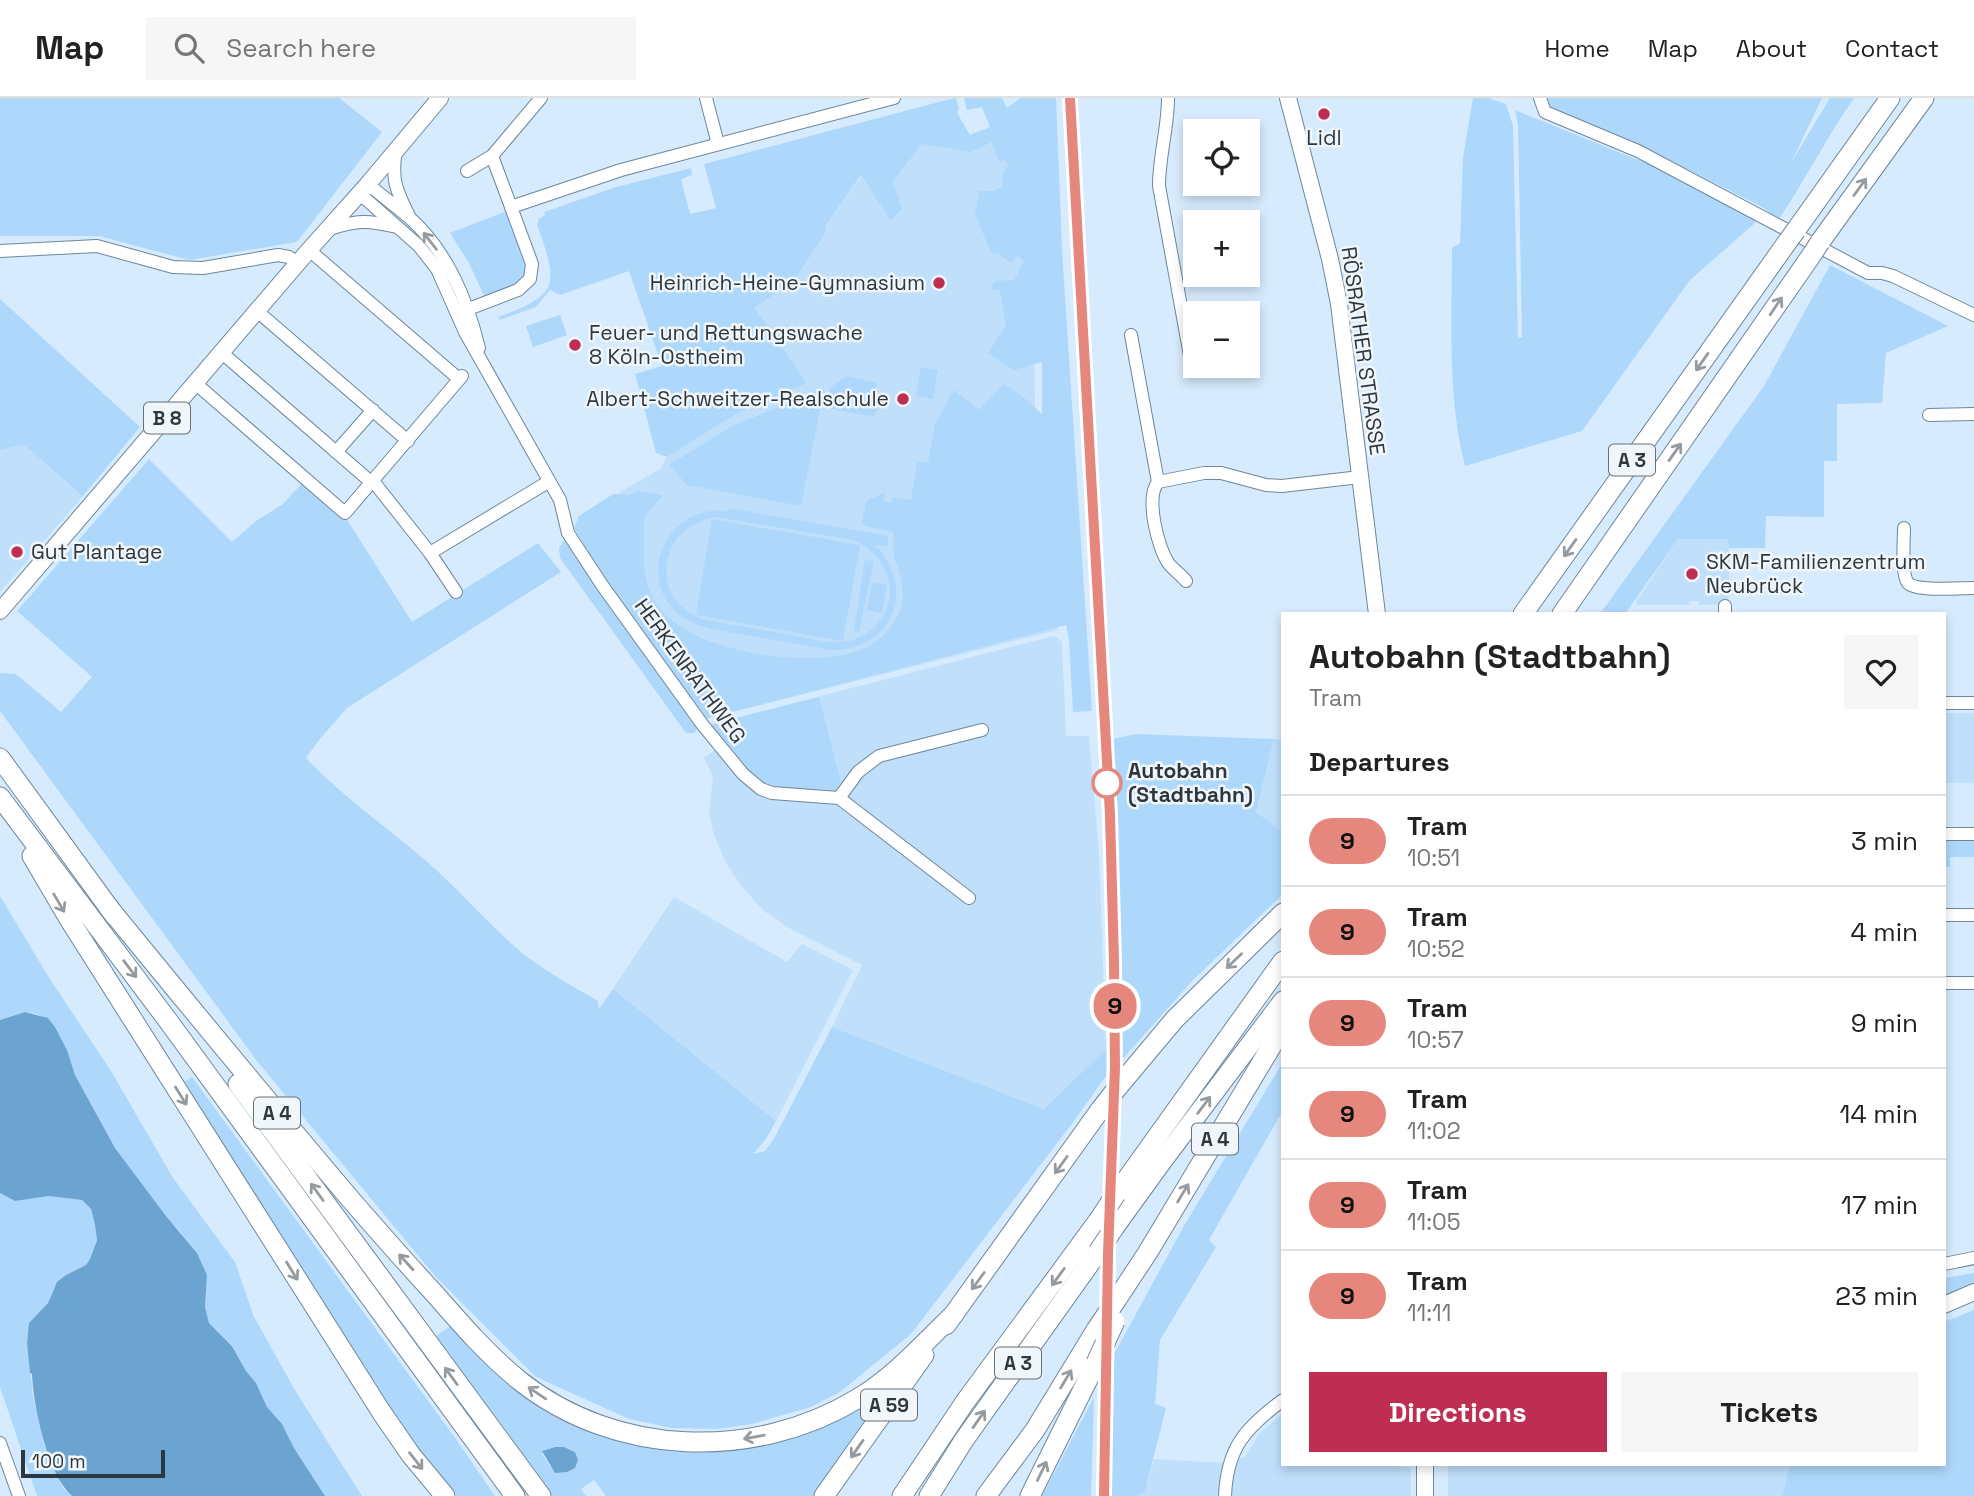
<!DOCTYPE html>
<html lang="en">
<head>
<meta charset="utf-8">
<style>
  :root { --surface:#fff; --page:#f6f6f6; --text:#222; --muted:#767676; --line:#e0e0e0; --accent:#be2e53 }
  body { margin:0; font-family:"Space Grotesk",sans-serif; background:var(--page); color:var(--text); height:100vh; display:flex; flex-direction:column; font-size:26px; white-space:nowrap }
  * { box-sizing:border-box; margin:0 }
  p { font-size:23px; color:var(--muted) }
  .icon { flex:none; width:38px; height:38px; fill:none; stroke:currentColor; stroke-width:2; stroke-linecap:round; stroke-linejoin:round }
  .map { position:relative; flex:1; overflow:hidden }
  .drawer { position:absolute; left:1281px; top:514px; width:665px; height:854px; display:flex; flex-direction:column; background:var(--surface); border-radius:0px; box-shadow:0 4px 10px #0003 }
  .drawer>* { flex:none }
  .badge { padding:0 14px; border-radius:23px; font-size:24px; line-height:46px }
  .tools { position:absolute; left:1183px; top:21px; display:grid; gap:14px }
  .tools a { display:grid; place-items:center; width:77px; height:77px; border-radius:0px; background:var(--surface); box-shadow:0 4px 10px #0003; font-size:35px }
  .scale { position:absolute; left:21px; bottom:18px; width:144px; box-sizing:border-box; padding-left:7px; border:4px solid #2d373f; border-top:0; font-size:19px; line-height:24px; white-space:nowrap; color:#2d373f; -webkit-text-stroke:5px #f0f6fa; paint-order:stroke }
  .map>.badge { position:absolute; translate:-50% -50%; box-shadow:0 0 0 4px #fff }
  h2 { padding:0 28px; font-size:26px; line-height:63px }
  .round { display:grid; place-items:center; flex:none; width:74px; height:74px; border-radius:0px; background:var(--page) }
  .headline { display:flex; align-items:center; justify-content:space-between; height:119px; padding:0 28px }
  h1 { font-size:33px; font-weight:600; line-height:52px }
  .action { display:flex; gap:14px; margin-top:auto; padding:14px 28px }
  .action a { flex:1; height:80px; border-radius:0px; background:var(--accent); color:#fff; font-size:28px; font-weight:600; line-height:80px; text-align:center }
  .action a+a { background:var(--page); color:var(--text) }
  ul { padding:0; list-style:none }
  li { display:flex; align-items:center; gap:21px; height:91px; padding:0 28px; border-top:2px solid var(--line) }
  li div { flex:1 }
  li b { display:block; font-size:26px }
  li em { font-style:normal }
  li .badge { min-width:77px; font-weight:700; text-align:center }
  header { display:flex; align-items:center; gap:42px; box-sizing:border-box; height:98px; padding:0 35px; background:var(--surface); border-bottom:2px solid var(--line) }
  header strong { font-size:33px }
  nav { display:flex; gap:38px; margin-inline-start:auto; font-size:24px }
  .search { width:490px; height:63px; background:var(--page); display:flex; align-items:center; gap:18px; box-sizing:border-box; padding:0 24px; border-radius:0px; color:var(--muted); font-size:26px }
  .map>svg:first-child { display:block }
  .built { fill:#bfdffb }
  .green { fill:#aed8fb; fill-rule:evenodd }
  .water { fill:#6ba4d1 }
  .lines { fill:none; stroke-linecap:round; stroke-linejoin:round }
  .minor-casing { stroke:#6e869a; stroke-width:14 }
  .major-casing { stroke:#6e869a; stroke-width:18 }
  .highway-casing { stroke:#6e869a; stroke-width:21 }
  .minor { stroke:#fff; stroke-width:12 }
  .major { stroke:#fff; stroke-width:16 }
  .highway { stroke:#fff; stroke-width:19 }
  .tram { stroke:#697783; stroke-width:2 }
  .highway-bridge-casing { stroke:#6e869a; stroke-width:21; stroke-linecap:butt }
  .highway-bridge { stroke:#fff; stroke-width:19 }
  .oneway { stroke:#969b9f }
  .line-casing { stroke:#fff; stroke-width:16 }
  .line { stroke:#e6877e; stroke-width:10 }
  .poi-dot { fill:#be2e53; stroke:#f0f6fa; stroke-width:2.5 }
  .stop-dot { fill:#fff; stroke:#e6877e; stroke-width:3.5 }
  .labels { text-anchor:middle; stroke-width:5; stroke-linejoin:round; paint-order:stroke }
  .shield { fill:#f0f6fa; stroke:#687077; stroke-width:2 }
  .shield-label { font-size:19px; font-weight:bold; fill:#2d373f }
  .poi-label { font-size:21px; fill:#2d373f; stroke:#f0f6fa; text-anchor:start }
  .street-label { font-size:21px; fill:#2d373f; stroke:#f0f6fa }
  .stop-label { font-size:21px; font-weight:bold; fill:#2d373f; stroke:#f0f6fa; text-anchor:start }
</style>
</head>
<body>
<header>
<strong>Map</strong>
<div class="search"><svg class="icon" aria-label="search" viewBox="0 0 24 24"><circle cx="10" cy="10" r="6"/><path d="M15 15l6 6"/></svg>Search here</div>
<nav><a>Home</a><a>Map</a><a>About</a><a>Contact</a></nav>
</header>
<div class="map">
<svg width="1974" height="1398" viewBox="0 0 1974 1398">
  <rect width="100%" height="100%" fill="#d6ebfd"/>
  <!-- built -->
  <g class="built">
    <polygon points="1007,10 1034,170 1035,328 1042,448 1058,532 713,619 577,425 578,419 660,371 667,359 736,316 807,285 755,210 795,181 825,136 826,127 862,77 902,110 893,84 922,46 970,37 989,30"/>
    <polygon points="24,347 83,398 0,494 0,352"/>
    <polygon points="1678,441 1729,441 1729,506 1698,507 1698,503 1690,503 1689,507 1637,507 1636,504"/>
    <polygon points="1054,538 1062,544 1066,638 1089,638 1099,756 1106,951 1044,1011 832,929 862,867 789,830 764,813 741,788 725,763 713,734 709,714 713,679 704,660 715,652 712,626"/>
    <polygon points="1974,615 1974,685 1944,685 1944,615"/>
    <polygon points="1274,641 1283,642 1283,734 1256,714"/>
    <polygon points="674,799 787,864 802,846 853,872 776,1023 613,891"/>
    <polygon points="1283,1315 1283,1367 1392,1367 1411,1370 1411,1398 1138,1398 1145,1393 1154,1361 1223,1365 1245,1359 1259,1336"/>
    <polygon points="1448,1367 1790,1367 1782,1398 1448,1398"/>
  </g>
  <!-- green -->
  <g class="green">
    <polygon points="0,0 339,0 382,34 297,144 189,162 99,138 0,138"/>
    <path d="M954,0H956L959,10L957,15L970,37L990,29L982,9L967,12L964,0H1002L1007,10L1021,0H1056L1062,152L1092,613L1073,614L1069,542L1066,527L705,621L604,480L574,430L579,418L613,396L630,397L639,393L663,397L644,419C645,452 638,483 660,511C695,555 810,571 860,552C877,546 891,532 898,517C908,496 901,480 895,461C892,452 893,443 894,434L865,428L862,425L866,403L885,394L884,403L891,405L892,399L911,402L917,363L928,365L935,326L954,292L979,312L1004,286L1022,298L1042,316V264L1014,272L988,255L1006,228L1000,192H992L991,188L995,183L1014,182L1024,164L1018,158L1011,165L997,155H991L975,116L979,93H992L1002,89L1003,74L1009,68L1005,62L999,64L992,44L970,54L922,46L893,84L902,110L891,123L861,77L826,127L825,136L795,181L755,210L807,285L736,316L667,359L656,355L635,276L662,268L629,173L560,197L550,192L536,209L500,222L498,219C561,197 558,185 537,127L539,121L545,117L544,114L616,89L691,70L692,77L681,81L690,116L716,110L704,66Z"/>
    <path d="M1473,0H1488L1506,6L1513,28L1518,240L1522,239L1518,26L1515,12L1648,66L1755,121V125L1690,182L1582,333L1465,368C1447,300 1452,220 1452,150L1460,145L1463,59Z"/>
    <path d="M1545,0H1822L1791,65L1830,0H1854C1826,40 1805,83 1777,124L1764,110L1634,44L1549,11Z"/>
    <polygon points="507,113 527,167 524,178 514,187 484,198 469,165 450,135"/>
    <polygon points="1830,167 1948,228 1886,255 1882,305 1837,306 1837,363 1824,363 1824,419 1766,418 1765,450 1729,450 1728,441 1678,441 1625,516 1600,516 1764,288"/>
    <polygon points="0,201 140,329 83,398 24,347 0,352"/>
    <polygon points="560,217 567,237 533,249 526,228"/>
    <polygon points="921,269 938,272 933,301 916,298"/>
    <polygon points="846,278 877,285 875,297 882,299 874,319 827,310 830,290"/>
    <polygon points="824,291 801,408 687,387 669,367 734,327"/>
    <path d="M149,361L232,444L256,423L283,406L305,382L346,420L412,524L538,445L561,474L347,610L319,642L306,660C342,698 384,727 424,761C458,790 487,825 521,854C545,873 572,888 598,903L599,911L613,891L776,1023L766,1041L753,1056L765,1053L775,1039L832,929L1044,1011L1106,951V978L1071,1027L911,1236L840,1294L811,1309L752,1326L718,1331L671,1330L629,1321L536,1279L436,1179L257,963L0,613V575L16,576L61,614L92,579L17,513Z"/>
    <path d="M729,410L888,438L887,448L875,447C918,490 892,554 830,552C802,547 774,542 746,537C725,533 702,532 684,520C631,483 666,405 728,413ZM716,419L853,442C872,450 886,465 889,486C894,517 869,543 839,544C825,545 810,540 796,538C766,532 735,527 705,522C647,503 657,428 716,419Z"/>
    <polygon points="712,421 860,447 843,543 696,517"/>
    <polygon points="565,441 697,628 695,635 686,635 560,460 559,450"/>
    <polygon points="865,462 874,463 859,534 854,532"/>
    <polygon points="872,484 887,487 882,515 867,512"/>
    <polygon points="819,599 841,684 835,692 769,689 744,671 712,632 713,626"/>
    <polygon points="1136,636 1274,641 1256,714 1283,734 1283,796 1193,882 1119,965 1119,855 1113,641"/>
    <polygon points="1944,740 1974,740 1974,759 1950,759 1950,769 1944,769"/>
    <polygon points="0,798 48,878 111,973 173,1080 235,1164 254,1219 296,1294 362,1398 325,1398 294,1350 282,1326 267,1309 256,1285 246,1273 232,1247 209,1225 205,1209 207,1177 197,1155 182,1136 166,1118 115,1050 75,977 67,952 55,929 40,917 33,915 25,914 0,922"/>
    <polygon points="1283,964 1283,1012 1209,1142 1216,1149 1160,1242 1155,1306 1166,1310 1145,1393 1138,1398 1109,1398 1113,1258 1185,1126"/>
    <polygon points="192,979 458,1344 495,1398 457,1398 409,1340 184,984"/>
    <polygon points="0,1095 15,1103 49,1098 82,1102 91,1111 95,1127 97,1141 90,1161 86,1167 70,1175 53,1192 48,1205 29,1225 27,1245 33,1298 44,1346 63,1390 72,1398 37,1398 0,1289"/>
    <polygon points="1974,1175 1974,1189 1944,1203 1944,1180"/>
    <polygon points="1974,1212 1974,1398 1782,1398 1790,1367 1944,1367 1944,1224"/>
    <path d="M452,1227L627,1344L675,1352L714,1351L892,1288L813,1398H606L594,1382L581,1391L586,1398H552L435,1239ZM555,1349C566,1349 576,1350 578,1362L555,1375L542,1356L544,1352Z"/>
    <polygon points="1094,1299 1091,1398 1042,1398"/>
  </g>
  <!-- water -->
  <g class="water">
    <path d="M25,914L48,920L55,929L67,952L75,977L115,1050L166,1118L197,1155L207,1177L205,1209L209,1225L232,1248L246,1273L256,1285L267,1309L282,1326L294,1350L325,1398H72C47,1376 33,1306 32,1276L30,1275L27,1245L29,1225L48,1205L57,1184L66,1177L86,1167L90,1161L97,1142L95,1127L91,1111L82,1102L49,1098L15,1103L0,1095V922Z"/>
    <polygon points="555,1349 564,1349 575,1354 578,1362 575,1370 567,1374 555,1375 542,1353"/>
  </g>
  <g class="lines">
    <!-- minor casing -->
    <g class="minor-casing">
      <g id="minor">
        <polyline points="706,0 718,46"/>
        <path d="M1168,0C1168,30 1159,58 1159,88L1191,263"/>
        <polyline points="1540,0 1545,14 1638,53 1868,175 1882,175 1893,178 1974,217"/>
        <path d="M396,52C391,81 396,92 409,118"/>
        <polyline points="467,73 492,58"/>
        <path d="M368,86C382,98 397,109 411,121C448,155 467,202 479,250"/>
        <polyline points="360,96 419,148 437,171 465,234 560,402 568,435 602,487 702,626 743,676 761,691 772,695 839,700 969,800"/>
        <polyline points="511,109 492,58 541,0"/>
        <path d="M329,131C358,122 367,122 397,129"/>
        <polyline points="309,152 459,281"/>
        <polyline points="0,153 97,148 173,169 203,170 278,157 289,159 297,165"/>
        <polyline points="257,213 408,343"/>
        <polyline points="458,215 518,192 530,181 532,166 511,109 621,72 894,0"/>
        <polyline points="1131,237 1158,384"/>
        <polyline points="221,254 372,385"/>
        <polyline points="195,285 345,415 462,278"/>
        <polyline points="1929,317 1974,316"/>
        <polyline points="336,354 373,312"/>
        <polyline points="373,383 430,455 456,494"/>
        <path d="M1904,430C1904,442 1901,477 1908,485C1917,494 1961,490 1974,490"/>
        <polyline points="430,455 548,384"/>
        <path d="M1186,483C1181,477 1174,472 1169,466C1158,451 1145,400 1158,384L1204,375H1221L1266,387L1282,388L1360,379"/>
        <polyline points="1725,508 1725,516"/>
        <polyline points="1944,605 1974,605"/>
        <polyline points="839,700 858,674 879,658 982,632"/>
        <polyline points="1944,736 1974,736"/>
        <polyline points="1944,817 1974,817"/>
        <polyline points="1944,885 1974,885"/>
        <polyline points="1944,1166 1974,1160"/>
        <polyline points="0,1345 19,1398"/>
        <path d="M1225,1398C1227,1350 1245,1330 1283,1302"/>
      </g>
    </g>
    <!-- major casing -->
    <g class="major-casing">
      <g id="major">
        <polyline points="1288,0 1330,161 1339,206 1377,516"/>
        <polyline points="0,513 309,152 368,86 440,0"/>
        <polyline points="1944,1207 1974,1194"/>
        <polyline points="1425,1398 1425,1367"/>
      </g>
    </g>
    <!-- highway casing -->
    <g class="highway-casing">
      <g id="highway">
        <polyline points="1796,132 1890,0"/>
        <polyline points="1820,144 1924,0"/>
        <polyline points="1523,516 1788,143"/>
        <polyline points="1562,516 1813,155"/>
        <polyline points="0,660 115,818"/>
        <polyline points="0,699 169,924 515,1398"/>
        <polyline points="32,758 69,821 382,1315 411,1357 445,1398"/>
        <path d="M109,810C189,908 270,1006 352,1103C379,1134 406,1165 434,1195C461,1226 488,1257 520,1283C616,1359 754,1363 857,1301C894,1279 923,1246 954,1216"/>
        <polyline points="238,986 541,1398"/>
        <polyline points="1118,989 1175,921 1283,815"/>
        <polyline points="1116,1096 1283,863"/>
        <polyline points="1116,1127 1163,1062 1283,903"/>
        <polyline points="1117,1201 1148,1154 1283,929"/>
        <polyline points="946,1227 1100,1012"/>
        <polyline points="824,1398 924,1257"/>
        <polyline points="902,1398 965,1304 1098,1123"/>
        <polyline points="929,1398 964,1342 1098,1154"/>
        <polyline points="986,1398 1035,1332 1096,1232"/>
        <polyline points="1030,1398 1096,1265"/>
      </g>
    </g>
    <!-- minor -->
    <use href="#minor" class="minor"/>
    <!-- major -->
    <use href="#major" class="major"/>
    <!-- highway -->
    <use href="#highway" class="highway"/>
    <!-- tram -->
    <polyline class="tram" points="1070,0 1110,717 1114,864 1115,969 1108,1156 1104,1398"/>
    <!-- highway-bridge casing -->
    <g class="highway-bridge-casing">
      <g id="highway-bridge">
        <polyline points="1788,143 1796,132"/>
        <polyline points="1813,155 1820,144"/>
        <polyline points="1100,1012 1118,989"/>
        <polyline points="1098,1123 1116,1096"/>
        <polyline points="1098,1154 1116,1127"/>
        <polyline points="1096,1232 1117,1201"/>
        <polyline points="1096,1265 1115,1223"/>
      </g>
    </g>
    <!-- highway-bridge -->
    <use href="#highway-bridge" class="highway-bridge"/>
  </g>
  <!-- one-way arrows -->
  <defs><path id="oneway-shaft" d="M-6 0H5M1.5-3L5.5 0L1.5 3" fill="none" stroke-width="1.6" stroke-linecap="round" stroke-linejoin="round" transform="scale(1.75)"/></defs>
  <g class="oneway">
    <use href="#oneway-shaft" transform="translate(1860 89) rotate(-54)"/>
    <use href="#oneway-shaft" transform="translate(430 143) rotate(-128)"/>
    <use href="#oneway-shaft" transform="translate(1776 208) rotate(-56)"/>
    <use href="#oneway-shaft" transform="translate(1702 264) rotate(125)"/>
    <use href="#oneway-shaft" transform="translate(1675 354) rotate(-55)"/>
    <use href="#oneway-shaft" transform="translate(1570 450) rotate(125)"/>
    <use href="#oneway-shaft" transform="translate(59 805) rotate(60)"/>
    <use href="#oneway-shaft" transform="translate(1234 863) rotate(136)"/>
    <use href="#oneway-shaft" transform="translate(130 871) rotate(53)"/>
    <use href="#oneway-shaft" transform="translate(181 998) rotate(58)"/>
    <use href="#oneway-shaft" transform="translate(1204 1007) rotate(-53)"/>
    <use href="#oneway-shaft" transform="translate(1061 1067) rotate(126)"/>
    <use href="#oneway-shaft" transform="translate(317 1094) rotate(-126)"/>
    <use href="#oneway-shaft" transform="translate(1183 1095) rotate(-59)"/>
    <use href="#oneway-shaft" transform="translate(406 1164) rotate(-132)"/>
    <use href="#oneway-shaft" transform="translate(292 1173) rotate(58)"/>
    <use href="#oneway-shaft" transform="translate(1058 1179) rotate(126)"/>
    <use href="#oneway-shaft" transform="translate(978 1183) rotate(126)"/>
    <use href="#oneway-shaft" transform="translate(451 1278) rotate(-126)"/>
    <use href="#oneway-shaft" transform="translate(1066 1281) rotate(-59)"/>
    <use href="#oneway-shaft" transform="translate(537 1295) rotate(-146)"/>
    <use href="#oneway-shaft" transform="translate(979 1321) rotate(-55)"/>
    <use href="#oneway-shaft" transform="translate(754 1339) rotate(170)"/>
    <use href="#oneway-shaft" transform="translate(857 1351) rotate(125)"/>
    <use href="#oneway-shaft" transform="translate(416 1363) rotate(52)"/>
    <use href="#oneway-shaft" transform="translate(1042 1373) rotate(-64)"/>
  </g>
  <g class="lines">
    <!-- line casing -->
    <g class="line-casing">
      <polyline id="line" points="1070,0 1110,717 1114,864 1115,969 1108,1156 1104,1398"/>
    </g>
    <!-- line -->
    <use href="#line" class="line"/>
  </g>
  <!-- markers -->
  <g class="poi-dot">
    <circle cx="1324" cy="16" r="7"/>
    <circle cx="939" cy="185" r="7"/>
    <circle cx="575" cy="247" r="7"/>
    <circle cx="903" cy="301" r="7"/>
    <circle cx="17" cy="454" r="7"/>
    <circle cx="1692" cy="476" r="7"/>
  </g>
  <circle class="stop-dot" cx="1107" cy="685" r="14"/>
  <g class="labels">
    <!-- shield labels -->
    <g class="shield">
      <rect x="144" y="304.5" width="46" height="31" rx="5"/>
      <rect x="1609" y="346.5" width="46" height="31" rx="5"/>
      <rect x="254" y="999.5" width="46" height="31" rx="5"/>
      <rect x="1192" y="1025.5" width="46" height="31" rx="5"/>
      <rect x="995" y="1249.5" width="46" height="31" rx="5"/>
      <rect x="861" y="1291.5" width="56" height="31" rx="5"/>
    </g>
    <g class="shield-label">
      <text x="167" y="327">B 8</text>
      <text x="1632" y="369">A 3</text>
      <text x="277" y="1022">A 4</text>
      <text x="1215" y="1048">A 4</text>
      <text x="1018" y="1272">A 3</text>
      <text x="889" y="1314">A 59</text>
    </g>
    <!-- poi labels -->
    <g class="poi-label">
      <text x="1324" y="47" text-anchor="middle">Lidl</text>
      <text x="925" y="192" text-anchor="end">Heinrich-Heine-Gymnasium</text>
      <text x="589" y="242">Feuer- und Rettungswache<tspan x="589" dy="24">8 Köln-Ostheim</tspan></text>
      <text x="889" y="308" text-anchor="end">Albert-Schweitzer-Realschule</text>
      <text x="31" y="461">Gut Plantage</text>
      <text x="1706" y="471">SKM-Familienzentrum<tspan x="1706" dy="24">Neubrück</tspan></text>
    </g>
    <!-- street labels -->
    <g class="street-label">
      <text transform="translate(1363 253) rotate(82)" y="7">RÖSRATHER STRASSE</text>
      <text transform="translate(690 573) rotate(54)" y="7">HERKENRATHWEG</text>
    </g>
    <!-- stop labels -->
    <g class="stop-label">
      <text x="1128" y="680">Autobahn<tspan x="1128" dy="24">(Stadtbahn)</tspan></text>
    </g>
  </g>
</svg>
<div class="tools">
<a><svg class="icon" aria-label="locate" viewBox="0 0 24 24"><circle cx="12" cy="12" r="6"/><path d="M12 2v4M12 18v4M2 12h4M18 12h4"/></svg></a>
<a>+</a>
<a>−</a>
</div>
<div class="scale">100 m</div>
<b class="badge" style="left:1115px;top:908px;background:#e6877e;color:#111">9</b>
<section class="drawer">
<div class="headline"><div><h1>Autobahn (Stadtbahn)</h1><p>Tram</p></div><a class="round"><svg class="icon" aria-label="heart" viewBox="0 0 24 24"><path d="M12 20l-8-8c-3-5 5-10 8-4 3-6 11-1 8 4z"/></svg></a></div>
<h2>Departures</h2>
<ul>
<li><span class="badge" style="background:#e6877e;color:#111">9</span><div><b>Tram</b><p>10:51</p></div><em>3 min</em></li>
<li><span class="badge" style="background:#e6877e;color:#111">9</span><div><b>Tram</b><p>10:52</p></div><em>4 min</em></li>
<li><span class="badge" style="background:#e6877e;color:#111">9</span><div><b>Tram</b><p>10:57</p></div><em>9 min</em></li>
<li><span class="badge" style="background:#e6877e;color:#111">9</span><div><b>Tram</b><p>11:02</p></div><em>14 min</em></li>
<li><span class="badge" style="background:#e6877e;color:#111">9</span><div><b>Tram</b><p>11:05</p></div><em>17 min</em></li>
<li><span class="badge" style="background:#e6877e;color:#111">9</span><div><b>Tram</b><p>11:11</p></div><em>23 min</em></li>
</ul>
<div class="action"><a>Directions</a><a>Tickets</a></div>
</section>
</div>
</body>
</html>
